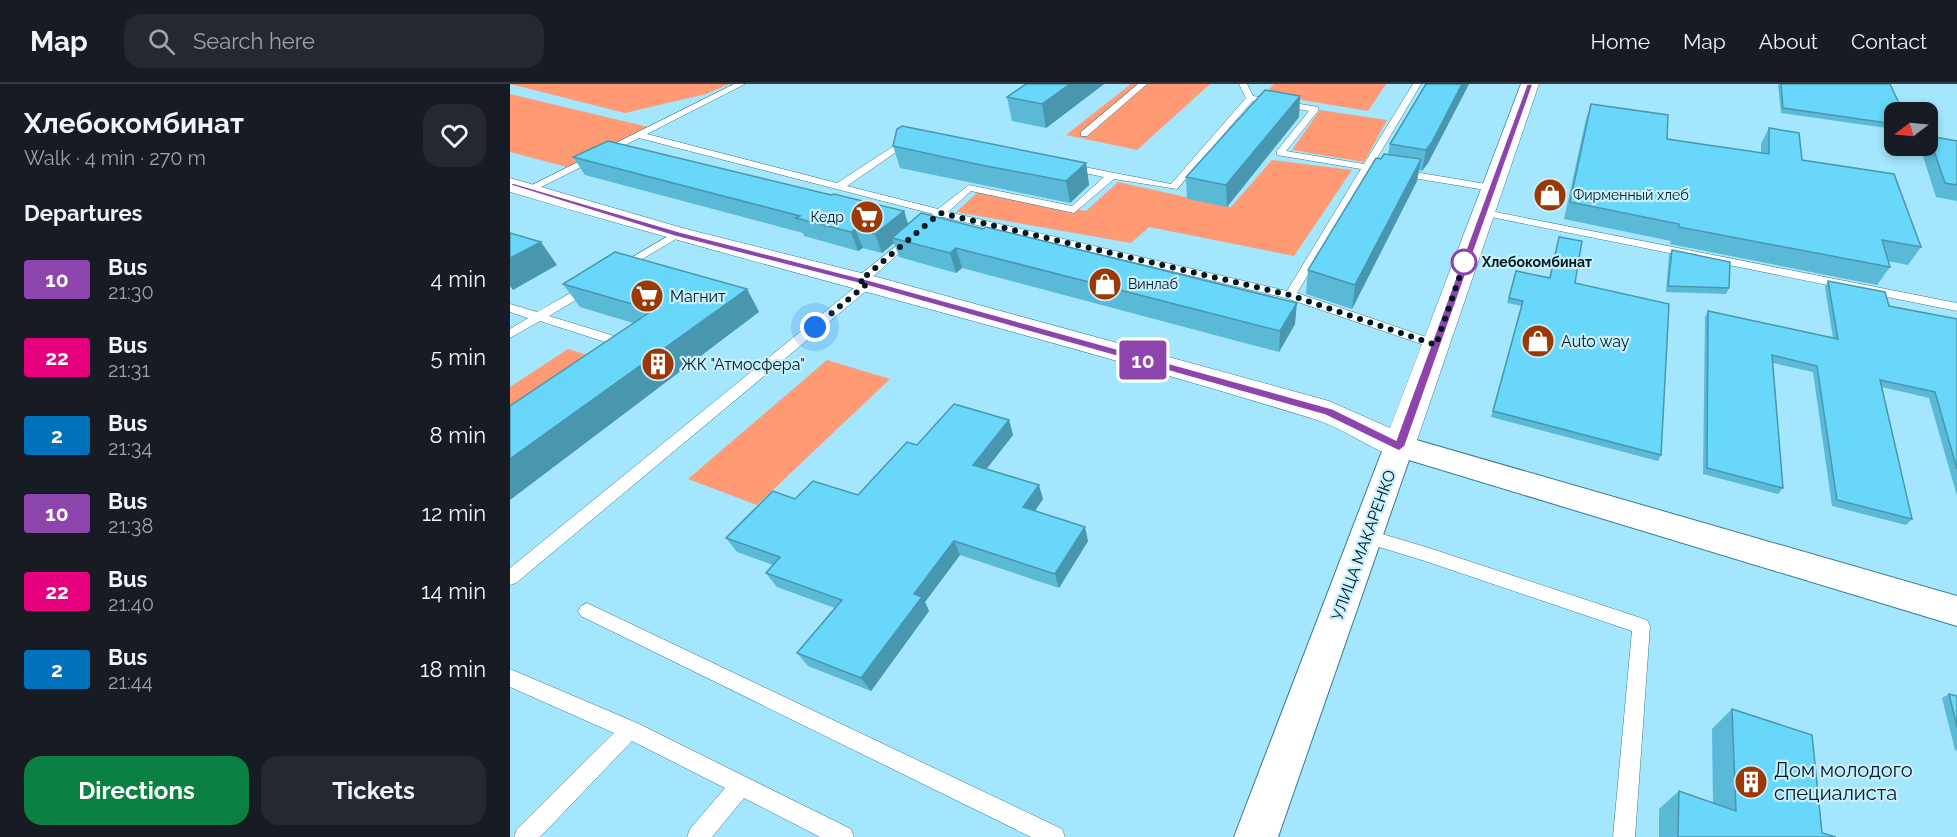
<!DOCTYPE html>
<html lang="en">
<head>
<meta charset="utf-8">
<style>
  :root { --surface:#171b24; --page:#242831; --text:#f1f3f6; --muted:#9ea1a6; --line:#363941; --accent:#0b8043 }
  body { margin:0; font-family:Raleway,sans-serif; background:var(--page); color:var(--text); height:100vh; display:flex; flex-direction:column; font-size:22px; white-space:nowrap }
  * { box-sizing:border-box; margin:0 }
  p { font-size:20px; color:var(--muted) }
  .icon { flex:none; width:33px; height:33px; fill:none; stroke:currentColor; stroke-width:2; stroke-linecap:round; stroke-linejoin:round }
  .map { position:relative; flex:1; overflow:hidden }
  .details { display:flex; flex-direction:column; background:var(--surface); width:510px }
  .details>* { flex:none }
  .badge { padding:0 12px; border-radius:4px; font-size:21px; line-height:39px }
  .needle { width:39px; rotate:254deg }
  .fabs { position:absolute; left:1374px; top:18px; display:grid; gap:12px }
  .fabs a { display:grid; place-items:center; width:54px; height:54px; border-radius:12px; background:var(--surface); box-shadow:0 3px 9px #0003; font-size:30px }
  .you { position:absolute; width:30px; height:30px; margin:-15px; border:4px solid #fff; border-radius:50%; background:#1a73e8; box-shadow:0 0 0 9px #1a73e833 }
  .map>.badge { position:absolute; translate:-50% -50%; box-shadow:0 0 0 3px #fff }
  h2 { padding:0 24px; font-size:22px; line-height:54px }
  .round { display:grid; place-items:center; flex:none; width:63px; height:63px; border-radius:18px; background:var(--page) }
  .overview { display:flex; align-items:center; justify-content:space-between; height:102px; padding:0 24px }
  h1 { font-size:28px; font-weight:700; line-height:45px }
  .action { display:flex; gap:12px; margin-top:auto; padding:12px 24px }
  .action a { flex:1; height:69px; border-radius:18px; background:var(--accent); color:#fff; font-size:24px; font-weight:700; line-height:69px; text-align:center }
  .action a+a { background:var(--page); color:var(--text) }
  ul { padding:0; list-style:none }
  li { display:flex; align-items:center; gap:18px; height:78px; padding:0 24px }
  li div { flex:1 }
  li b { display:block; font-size:22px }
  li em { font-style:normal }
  li .badge { min-width:66px; font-weight:700; text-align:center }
  header { display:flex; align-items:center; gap:36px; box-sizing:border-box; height:84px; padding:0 30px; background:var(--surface); border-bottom:2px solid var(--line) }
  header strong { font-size:28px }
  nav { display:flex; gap:33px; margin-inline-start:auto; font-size:21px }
  .search { width:420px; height:54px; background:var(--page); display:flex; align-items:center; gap:15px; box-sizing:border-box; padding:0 21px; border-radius:18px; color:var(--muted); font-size:22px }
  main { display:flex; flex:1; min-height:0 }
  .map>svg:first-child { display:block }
  .green { fill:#ff9a74 }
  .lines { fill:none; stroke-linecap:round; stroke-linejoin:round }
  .service-casing { stroke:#397b90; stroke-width:1 }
  .minor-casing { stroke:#397b90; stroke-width:2 }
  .tertiary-casing { stroke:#397b90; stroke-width:1 }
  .service { fill:#fff; fill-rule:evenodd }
  .minor { fill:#fff; fill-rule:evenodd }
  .tertiary { fill:#fff; fill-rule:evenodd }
  .wall { fill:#59b9d7 }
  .shaded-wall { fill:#4996af }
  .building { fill:#68d7fa; stroke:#4996af; stroke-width:1.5 }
  .line { fill:#8e44ad; stroke:#fff; stroke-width:1.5 }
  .walk { stroke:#001921; stroke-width:6; stroke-dasharray:0 10.8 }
  .stop-dot { fill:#fff; stroke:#8e44ad; stroke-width:3 }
  .labels { text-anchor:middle; stroke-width:4.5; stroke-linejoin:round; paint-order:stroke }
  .far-poi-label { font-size:14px; fill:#001921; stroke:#c8effd; text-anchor:start }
  .far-stop-label { font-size:14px; font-weight:bold; fill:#001921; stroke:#c8effd; text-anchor:start }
  .poi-label { font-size:16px; fill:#001921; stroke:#c8effd; text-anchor:start }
  .street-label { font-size:16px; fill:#001921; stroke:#c8effd }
  .near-poi-label { font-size:20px; fill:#001921; stroke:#c8effd; text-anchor:start }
</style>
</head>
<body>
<header>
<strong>Map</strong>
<div class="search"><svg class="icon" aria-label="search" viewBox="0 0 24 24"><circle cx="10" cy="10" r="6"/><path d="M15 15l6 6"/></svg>Search here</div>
<nav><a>Home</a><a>Map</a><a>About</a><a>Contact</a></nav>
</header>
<main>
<section class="details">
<div class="overview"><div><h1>Хлебокомбинат</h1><p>Walk · 4 min · 270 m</p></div><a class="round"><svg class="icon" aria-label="heart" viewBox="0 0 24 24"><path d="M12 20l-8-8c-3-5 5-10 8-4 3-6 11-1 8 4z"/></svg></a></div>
<h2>Departures</h2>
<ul>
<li><span class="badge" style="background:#8e44ad;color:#fff">10</span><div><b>Bus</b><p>21:30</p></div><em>4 min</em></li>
<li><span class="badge" style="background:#e6007e;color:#fff">22</span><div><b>Bus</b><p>21:31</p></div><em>5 min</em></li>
<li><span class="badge" style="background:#0072bc;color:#fff">2</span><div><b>Bus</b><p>21:34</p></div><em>8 min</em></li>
<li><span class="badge" style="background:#8e44ad;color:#fff">10</span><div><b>Bus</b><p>21:38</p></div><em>12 min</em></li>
<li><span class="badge" style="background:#e6007e;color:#fff">22</span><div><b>Bus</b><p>21:40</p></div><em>14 min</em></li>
<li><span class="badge" style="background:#0072bc;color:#fff">2</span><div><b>Bus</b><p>21:44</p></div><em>18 min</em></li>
</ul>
<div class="action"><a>Directions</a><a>Tickets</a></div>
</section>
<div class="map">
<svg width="1447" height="753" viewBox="0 0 1447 753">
  <rect width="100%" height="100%" fill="#a3e6fd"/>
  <!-- green -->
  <g class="green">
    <polygon points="0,0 219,0 196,10 115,29"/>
    <polygon points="621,0 700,0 627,66 556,51"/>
    <polygon points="764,0 876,0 858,27 755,10"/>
    <polygon points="0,10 138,43 57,83 0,68"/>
    <polygon points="810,26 877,36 854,78 782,66"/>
    <polygon points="762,76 842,86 784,172 639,143 621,159 446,128 468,108 576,127 608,98 721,123"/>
    <polygon points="58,265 90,275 0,337 0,303"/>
    <polygon points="317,276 380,295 247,421 178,395"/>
  </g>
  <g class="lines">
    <!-- service casing -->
    <g class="service-casing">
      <g id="service">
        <path d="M224,0H235L137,50L327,99L399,52L402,53V57L337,102L428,125L459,101L562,122L594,93L556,85V81L559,80L661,100L736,14L729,0H737L743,12L808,23V27L776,67L854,80L903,0H911L863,81L982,101L987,104L982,107L860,87L787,209L931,258L932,261L931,264L926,265L776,214L433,133L426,136L421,133L423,130L129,54L23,107L14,105ZM742,17L799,27L767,67V71L851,85L777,207L438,128L461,107L564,129L604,95L667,105Z"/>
        <polygon points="628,0 637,0 577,52 571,52 571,48"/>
        <polygon points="975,126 1447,219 1447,227 971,131 971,127"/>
        <polygon points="167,147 171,148 171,152 112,187 108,188 102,185"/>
        <polygon points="400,151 404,152 404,156 359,196 364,199 362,202 6,499 0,501 0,484 349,200 344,197 346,194"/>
        <polygon points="80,198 86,202 84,205 39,232 124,258 125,261 124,264 114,264 30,237 0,254 0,245 18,234 0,228 0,220 27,228"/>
        <polygon points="855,445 916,463 1137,536 1140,542 1125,753 1103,753 1122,547 915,477 849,457 847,452 849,447"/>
        <polygon points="77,519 552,745 555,753 521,753 71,532 68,527 71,522"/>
        <polygon points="0,585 127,639 341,745 344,753 310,753 234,714 202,753 177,753 180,745 215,704 122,657 30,753 4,753 7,745 104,649 0,603"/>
      </g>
    </g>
    <!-- minor casing -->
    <g class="minor-casing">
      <polygon id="minor" points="889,351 1447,512 1447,542 899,376 768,753 724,753 874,362 879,355"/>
    </g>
    <!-- tertiary casing -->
    <g class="tertiary-casing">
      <path id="tertiary" d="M1011,0H1029L905,362L900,370L889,374C859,365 834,344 804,335C538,253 267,187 0,108V94L176,145L367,193L819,317L880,344Z"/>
    </g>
    <!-- service -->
    <use href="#service" class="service"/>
    <!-- minor -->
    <use href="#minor" class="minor"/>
    <!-- tertiary -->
    <use href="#tertiary" class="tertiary"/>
  </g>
  <!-- wall -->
  <g class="wall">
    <polygon points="516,0 594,0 536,44 502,37 497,13"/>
    <polygon points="916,0 959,0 918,79 912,87 909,86 907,97 842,225 796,210 798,186 871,75 878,70 880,60"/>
    <polygon points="1268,0 1380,0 1384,28 1384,45 1271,29"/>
    <polygon points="790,12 789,33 717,123 677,115 676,93"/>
    <polygon points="1081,20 1157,55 1251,69 1251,60 1259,44 1292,76 1411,163 1398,181 1378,177 1380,183 1367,201 1160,160 1161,157 1054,135 1076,35"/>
    <polygon points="1419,52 1447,57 1447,117 1426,113 1411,66 1414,62 1418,62 1418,55"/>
    <polygon points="383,62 576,79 579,101 560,119 390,84"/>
    <polygon points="63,73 321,111 394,127 398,140 785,240 769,268 452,184 446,189 389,173 384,159 372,169 353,164 348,167 294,152 293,149 75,91"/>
    <polygon points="1049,153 1065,199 1151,371 1148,377 981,333 1012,222 997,219 1006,187 1039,194"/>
    <polygon points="1162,166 1219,204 1216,210 1156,208 1159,171"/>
    <polygon points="1318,197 1379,222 1447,235 1447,412 1419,314 1372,303 1402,435 1396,441 1322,422 1303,288 1263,279 1273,404 1268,410 1193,390 1195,233 1198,227 1323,254 1315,203"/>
    <polygon points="53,200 237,205 249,228 123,239 70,223"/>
    <polygon points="499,336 503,351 476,385 533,415 525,427 578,457 549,504 450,471 415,518 419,527 361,607 298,582 287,569 325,524 267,503 256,489 263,481 227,468 216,454 285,415 348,411 407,361"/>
    <polygon points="1439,610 1447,612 1447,667 1445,666 1432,614"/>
    <polygon points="1222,625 1312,749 1326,753 1149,753 1149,725 1169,707 1203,719 1202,645"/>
  </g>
  <!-- shaded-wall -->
  <g class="shaded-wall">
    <polygon points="560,0 594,0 536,44 532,20"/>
    <polygon points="952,0 959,0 918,79 912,87 916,66"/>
    <polygon points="790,12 789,33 717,123 716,101"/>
    <polygon points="911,75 907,97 842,225 845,201"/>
    <polygon points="576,79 579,101 560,119 556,97"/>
    <polygon points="394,127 400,146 382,154 384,159 372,169 365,150"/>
    <polygon points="345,145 353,164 348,167 341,148"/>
    <polygon points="31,158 47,181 3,206 0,202 0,174"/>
    <polygon points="446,164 452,184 446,189 440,169"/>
    <polygon points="237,205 249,228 0,416 0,375"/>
    <polygon points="787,219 785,240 769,268 770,247"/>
    <polygon points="499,336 503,351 468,396 463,381"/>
    <polygon points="529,401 533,415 517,438 513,423"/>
    <polygon points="575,443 578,457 549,504 545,490"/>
    <polygon points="444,457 450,471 415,518 419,527 361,607 351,594 404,510"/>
  </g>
  <!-- building -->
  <g class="building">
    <polygon points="516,0 560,0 532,20 497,13"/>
    <polygon points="916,0 952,0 922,58 916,66 880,60"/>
    <polygon points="1271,0 1380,0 1393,28 1384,28 1384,40 1273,24"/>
    <polygon points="755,6 790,12 716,101 676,93"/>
    <polygon points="1081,20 1158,31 1157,55 1259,70 1259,44 1289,49 1292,76 1384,90 1411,163 1372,156 1380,183 1169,143 1169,140 1060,118"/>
    <polygon points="392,42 576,79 556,97 471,81 383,62 387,45"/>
    <polygon points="1419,52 1447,57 1447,101 1435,99"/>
    <polygon points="98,57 321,111 324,110 394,127 365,150 345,145 341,148 286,134 290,132 63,73"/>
    <polygon points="874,70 911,75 845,201 798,186 866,74 871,75"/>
    <polygon points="411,129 473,145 476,143 787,219 770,247 446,164 440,169 382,154"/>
    <polygon points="0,149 31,158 0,174"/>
    <polygon points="1049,153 1072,157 1065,199 1159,220 1151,371 983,327 1013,217 999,214 1006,187 1040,194"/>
    <polygon points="1162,166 1220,178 1219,204 1158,202"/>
    <polygon points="105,168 237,205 0,375 0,322 143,226 53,200"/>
    <polygon points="1318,197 1375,208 1379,222 1447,235 1447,385 1425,308 1370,296 1402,435 1327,416 1307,282 1262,271 1273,404 1197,384 1198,227 1328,255"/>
    <polygon points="444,320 499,336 463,381 529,401 513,423 575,443 545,490 444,457 404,510 412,513 351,594 287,569 332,516 256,489 270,473 216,454 263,407 285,415 303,397 348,411 397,358 407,361"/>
    <polygon points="1439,610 1447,612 1447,643"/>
    <polygon points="1222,625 1302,651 1312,749 1326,753 1168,753 1169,707 1226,727"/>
  </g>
  <!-- line -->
  <polygon class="line" points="1017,0 1023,0 895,362 889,367 815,331 355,201 164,152 0,101 3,99 170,148 362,197 823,325 886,356"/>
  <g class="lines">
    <!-- walk -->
    <polyline class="walk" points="305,243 358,199 350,197 430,129 780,211 926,261 956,174 954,178"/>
  </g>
  <!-- icons -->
  <defs>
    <g id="shop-disc" transform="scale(1.725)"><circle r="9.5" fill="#9c3804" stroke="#c8effd"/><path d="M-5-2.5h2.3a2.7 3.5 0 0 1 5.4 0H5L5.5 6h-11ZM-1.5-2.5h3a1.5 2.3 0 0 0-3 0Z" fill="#fff"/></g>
    <g id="supermarket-disc" transform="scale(1.725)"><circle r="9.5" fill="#9c3804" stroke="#c8effd"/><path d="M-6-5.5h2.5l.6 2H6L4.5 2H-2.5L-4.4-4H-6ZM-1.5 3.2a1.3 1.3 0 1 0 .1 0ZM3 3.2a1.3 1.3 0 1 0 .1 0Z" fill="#fff"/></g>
    <g id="building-disc" transform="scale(1.725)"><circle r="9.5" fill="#9c3804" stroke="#c8effd"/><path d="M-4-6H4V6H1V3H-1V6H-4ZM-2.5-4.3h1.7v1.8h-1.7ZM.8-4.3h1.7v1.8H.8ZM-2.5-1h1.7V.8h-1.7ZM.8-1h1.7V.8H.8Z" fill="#fff"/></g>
  </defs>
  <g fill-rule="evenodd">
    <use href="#shop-disc" x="1040" y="111"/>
    <use href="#supermarket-disc" x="357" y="133"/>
    <use href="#shop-disc" x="595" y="200"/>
    <use href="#supermarket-disc" x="137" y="212"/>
    <use href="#shop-disc" x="1028" y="257"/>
    <use href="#building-disc" x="148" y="280"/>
    <use href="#building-disc" x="1241" y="698"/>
  </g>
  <!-- markers -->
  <circle class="stop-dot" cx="954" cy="178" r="12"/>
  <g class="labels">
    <!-- far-poi labels -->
    <g class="far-poi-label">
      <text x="1063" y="116">Фирменный хлеб</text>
      <text x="334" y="138" text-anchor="end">Кедр</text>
      <text x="618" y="205">Винлаб</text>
    </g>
    <!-- far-stop labels -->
    <g class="far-stop-label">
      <text x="972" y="183">Хлебокомбинат</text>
    </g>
    <!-- poi labels -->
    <g class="poi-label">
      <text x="160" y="218">Магнит</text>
      <text x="1051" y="263">Auto way</text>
      <text x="171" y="286">ЖК "Атмосфера"</text>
    </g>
    <!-- street labels -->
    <g class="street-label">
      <text transform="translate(853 461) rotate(-70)" y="6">УЛИЦА МАКАРЕНКО</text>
    </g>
    <!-- near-poi labels -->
    <g class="near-poi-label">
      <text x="1264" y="693">Дом молодого<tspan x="1264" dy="23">специалиста</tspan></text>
    </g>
  </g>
</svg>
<div class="fabs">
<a><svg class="needle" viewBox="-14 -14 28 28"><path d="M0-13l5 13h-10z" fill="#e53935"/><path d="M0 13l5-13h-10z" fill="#9ea1a6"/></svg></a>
</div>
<div class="you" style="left:305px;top:243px"></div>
<b class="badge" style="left:633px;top:276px;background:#8e44ad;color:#fff">10</b>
</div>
</main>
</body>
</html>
